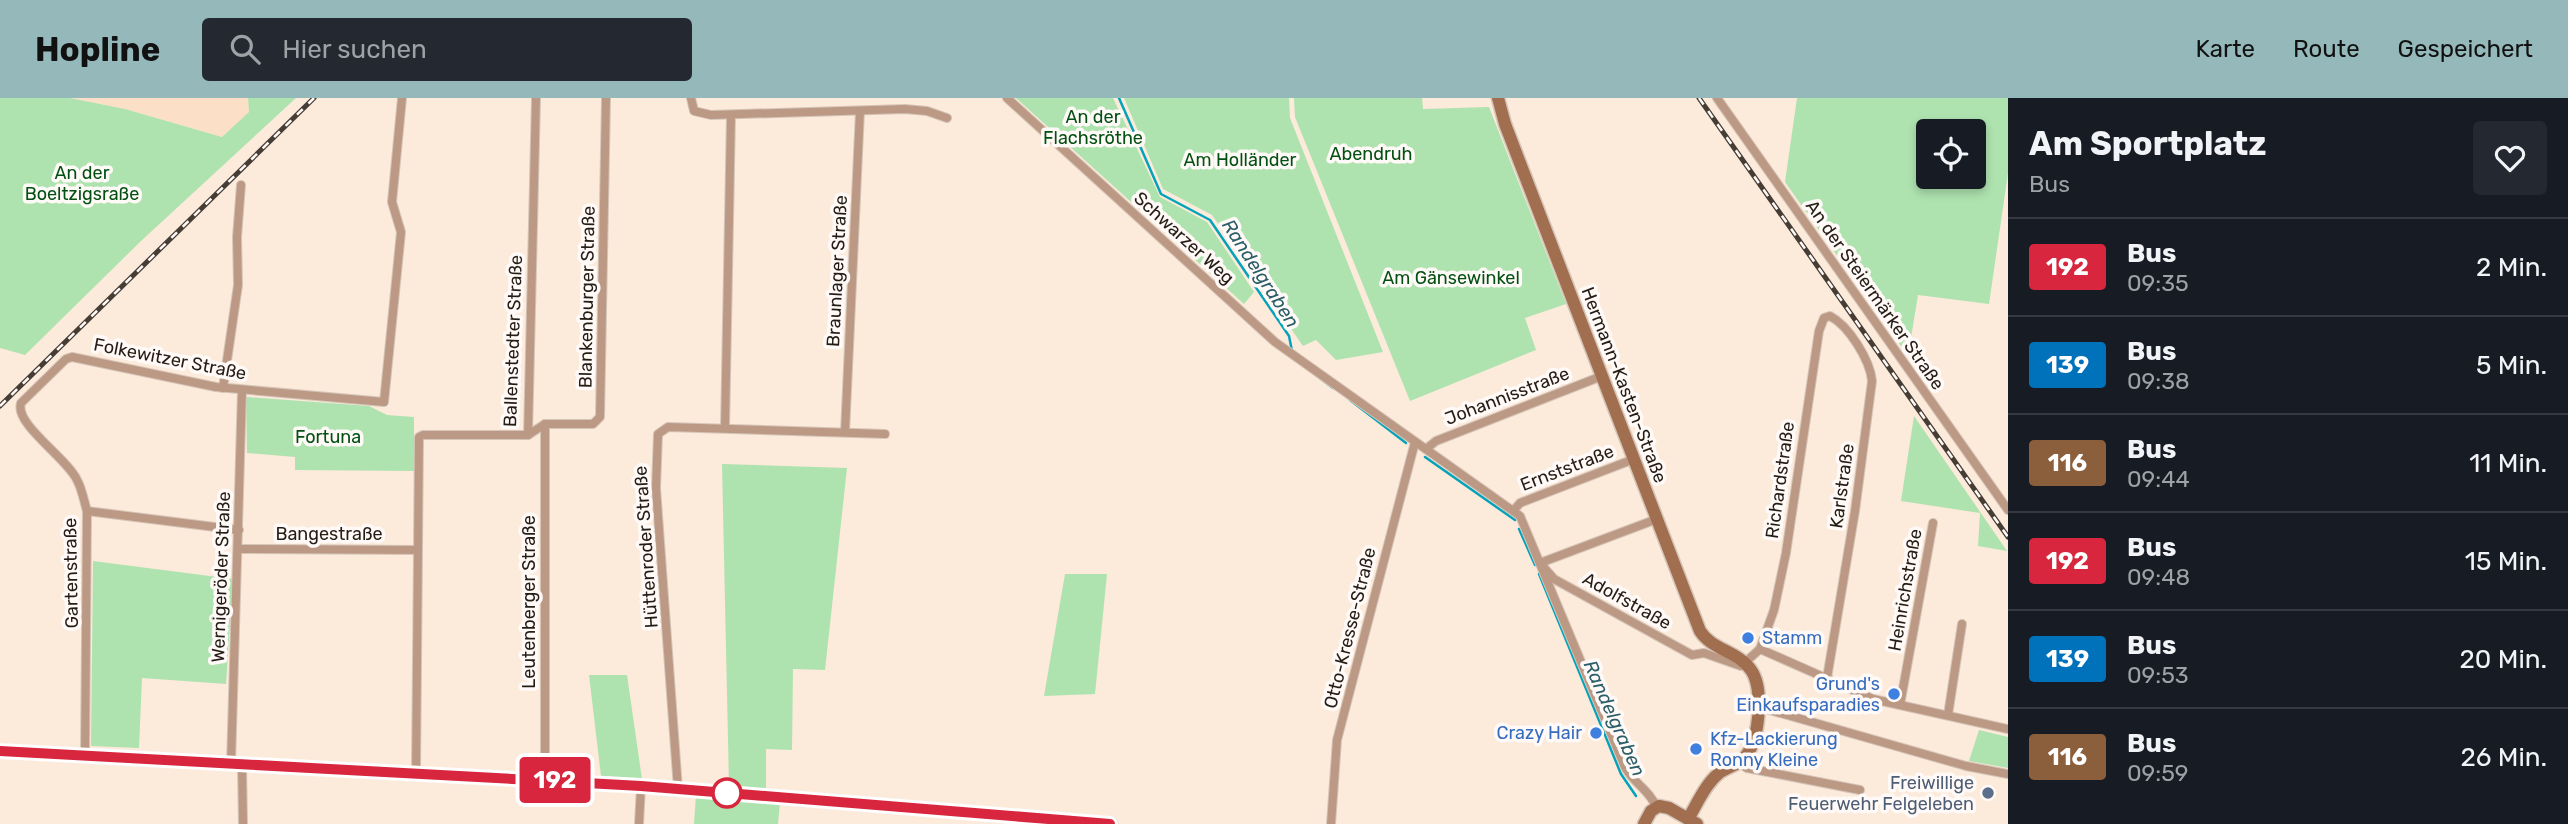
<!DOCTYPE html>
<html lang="de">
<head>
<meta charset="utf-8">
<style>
  :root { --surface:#171b24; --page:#242831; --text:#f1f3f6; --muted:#9ea1a6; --line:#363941; --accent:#95b8ba }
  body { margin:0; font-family:Rubik,sans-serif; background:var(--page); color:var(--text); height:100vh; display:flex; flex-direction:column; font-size:26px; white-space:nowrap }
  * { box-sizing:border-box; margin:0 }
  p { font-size:23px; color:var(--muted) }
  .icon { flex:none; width:38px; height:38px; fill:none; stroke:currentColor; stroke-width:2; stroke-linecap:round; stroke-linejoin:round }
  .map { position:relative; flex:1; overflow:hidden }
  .side { display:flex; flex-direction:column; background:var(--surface); width:560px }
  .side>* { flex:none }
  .badge { padding:0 14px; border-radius:5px; font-size:24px; line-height:46px }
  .tools { position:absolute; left:1916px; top:21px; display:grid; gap:14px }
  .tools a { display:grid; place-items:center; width:70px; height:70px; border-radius:7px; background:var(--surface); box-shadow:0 4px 10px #0003; font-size:35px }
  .map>.badge { position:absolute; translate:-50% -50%; box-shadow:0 0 0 4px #fff }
  .round { display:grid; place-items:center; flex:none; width:74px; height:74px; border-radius:7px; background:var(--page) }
  .summary { display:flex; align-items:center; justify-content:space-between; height:119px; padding:0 21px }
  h1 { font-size:33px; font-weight:700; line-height:52px }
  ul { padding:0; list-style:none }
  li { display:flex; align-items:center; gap:21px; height:98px; padding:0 21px; border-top:2px solid var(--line) }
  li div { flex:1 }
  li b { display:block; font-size:26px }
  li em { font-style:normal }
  li .badge { min-width:77px; font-weight:700; text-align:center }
  header { display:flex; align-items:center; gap:42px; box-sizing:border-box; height:98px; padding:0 35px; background:var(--accent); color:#111 }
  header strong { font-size:33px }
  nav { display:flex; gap:38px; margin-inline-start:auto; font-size:24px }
  .search { width:490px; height:63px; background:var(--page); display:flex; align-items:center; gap:18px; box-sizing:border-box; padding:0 24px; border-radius:7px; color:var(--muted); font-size:26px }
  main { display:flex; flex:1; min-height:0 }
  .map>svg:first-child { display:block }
  .built { fill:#fbdfc7 }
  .green { fill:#aee3af; fill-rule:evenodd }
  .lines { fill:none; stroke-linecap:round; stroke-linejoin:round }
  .stream { stroke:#03a4bb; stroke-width:2.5 }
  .street-casing { stroke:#d5c5b8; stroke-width:10 }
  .secondary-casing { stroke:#d5c5b8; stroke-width:15 }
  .street { stroke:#bc9984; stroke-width:8 }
  .secondary { stroke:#a16f50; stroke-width:12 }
  .rail-casing { stroke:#463d35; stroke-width:5 }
  .rail { stroke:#fffaf7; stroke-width:2.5; stroke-dasharray:8; stroke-linecap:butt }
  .line-casing { stroke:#fff; stroke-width:16 }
  .line { stroke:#d7263d; stroke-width:10 }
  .shop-dot { fill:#3f7fe0; stroke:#fffaf7; stroke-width:2.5 }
  .stop-dot { fill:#fff; stroke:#d7263d; stroke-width:3.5 }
  .service-dot { fill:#5c6f8a; stroke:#fffaf7; stroke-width:2.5 }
  .labels { text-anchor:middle; stroke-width:7; stroke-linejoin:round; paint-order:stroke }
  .park-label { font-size:18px; fill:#035013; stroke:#fffaf7 }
  .street-label { font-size:18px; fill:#241d16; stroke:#fffaf7 }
  .shop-label { font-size:18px; fill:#366cbe; stroke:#fffaf7; text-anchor:start }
  .service-label { font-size:18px; fill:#4e5e75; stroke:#fffaf7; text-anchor:end }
  .water-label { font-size:19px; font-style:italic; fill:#2a5e68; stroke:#fffaf7 }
</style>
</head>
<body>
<header>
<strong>Hopline</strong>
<div class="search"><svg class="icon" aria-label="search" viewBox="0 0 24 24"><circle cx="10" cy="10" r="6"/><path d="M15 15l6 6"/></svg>Hier suchen</div>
<nav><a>Karte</a><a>Route</a><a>Gespeichert</a></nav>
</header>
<main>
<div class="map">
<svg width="2008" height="726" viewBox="0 0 2008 726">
  <rect width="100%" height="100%" fill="#fceadb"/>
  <!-- built -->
  <polygon class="built" points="70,0 248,0 249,14 222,39 125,11"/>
  <!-- green -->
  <g class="green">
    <polygon points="0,0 70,0 125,11 222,39 249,14 248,0 296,0 141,143 25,257 0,250"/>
    <polygon points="1016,0 1113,0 1160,99 1207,124 1254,194 1244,206"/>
    <polygon points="1124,0 1289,0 1290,20 1383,254 1336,262 1316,242 1303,248 1212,117 1163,91"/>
    <polygon points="1294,0 1422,0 1423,11 1489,9 1566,206 1525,220 1536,252 1410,303 1295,19"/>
    <path d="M1797,0H2008V75L1989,206L1918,197L1908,258L1785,84ZM1928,33H1974V79H1928Z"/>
    <polygon points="246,299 369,308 387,317 414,319 414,373 295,372 295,359 247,355"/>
    <polygon points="1914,318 2007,453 1978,448 1980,415 1901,403"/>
    <polygon points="722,366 847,370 825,572 793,571 792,652 766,651 766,691 729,688"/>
    <polygon points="93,463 233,481 226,586 142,580 139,650 91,648"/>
    <polygon points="1065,476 1107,476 1095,596 1044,598"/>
    <polygon points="589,577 627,577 642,681 601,678"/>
    <polygon points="1979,632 2008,639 2008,670 1969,663"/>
    <polygon points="696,697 780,704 778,726 694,726"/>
  </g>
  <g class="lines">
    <!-- stream -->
    <g class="stream">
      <polyline points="1119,0 1161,96 1210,122 1289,238 1292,253"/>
      <polyline points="1292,259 1333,290"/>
      <polyline points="1350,302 1406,345"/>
      <polyline points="1425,359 1515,422"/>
      <polyline points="1519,431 1535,467"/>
      <polyline points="1539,476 1621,676 1636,698"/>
    </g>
    <!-- street casing -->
    <g class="street-casing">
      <g id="street">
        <polyline points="691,0 694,13 711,17 905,11 927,13 947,20"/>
        <path d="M1007,0L1275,244L1520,418L1625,669C1633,685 1650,692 1656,709"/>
        <polyline points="1717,0 2008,412"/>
        <polyline points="223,290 238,187 237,139 241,87"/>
        <polyline points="725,330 731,17"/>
        <polyline points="845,334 860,13"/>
        <polyline points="528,337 545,326 593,326 600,319 606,0"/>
        <polyline points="1426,351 1436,343 1602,278"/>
        <polyline points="1514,412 1520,405 1634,361"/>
        <polyline points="87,413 239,432"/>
        <polyline points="1657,421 1540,465 1554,481 1692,557 1704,555 1741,568 1760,551 1873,601 2008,631"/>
        <polyline points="239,451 418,452"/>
        <path d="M1760,551L1774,512L1786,455L1819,233L1824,220L1830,218C1849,228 1870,262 1872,283L1855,413L1827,580"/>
        <polyline points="1900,607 1933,425"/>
        <polyline points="1759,609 1966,668 2008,676"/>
        <polyline points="1948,617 1962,526"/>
        <path d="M85,657L87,413C84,403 82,391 77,382C67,360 14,326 21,305L66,261L72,259L216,289L384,304L401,134L392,104L402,0"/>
        <polyline points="1739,665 1747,670 1860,692"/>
        <polyline points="231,666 242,292"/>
        <polyline points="242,667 243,726"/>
        <polyline points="416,675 419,339 423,337 528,337 536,0"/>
        <polyline points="545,682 545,326"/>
        <polyline points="678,691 656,390 658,336 668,329 885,336"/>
        <polyline points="639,726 641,688"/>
        <polyline points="1331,726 1337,642 1415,344"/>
      </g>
    </g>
    <!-- secondary casing -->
    <g class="secondary-casing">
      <g id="secondary">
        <path d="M1498,0L1505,26L1700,533C1712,552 1738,553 1751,572C1764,590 1760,642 1745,659C1738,668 1726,669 1718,676C1705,687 1697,706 1688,721"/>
        <polyline points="0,653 641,688 1111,726"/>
        <polyline points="1644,726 1651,713 1659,708 1669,710 1697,726"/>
      </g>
    </g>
    <!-- street -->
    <use href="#street" class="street"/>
    <!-- secondary -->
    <use href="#secondary" class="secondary"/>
    <!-- rail casing -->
    <g class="rail-casing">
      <g id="rail">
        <polyline points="1699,0 2008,439"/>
        <polyline points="0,308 314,0"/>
      </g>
    </g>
    <!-- rail -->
    <use href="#rail" class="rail"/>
  </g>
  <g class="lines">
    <!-- line casing -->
    <g class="line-casing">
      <polyline id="line" points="0,653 641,688 1110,726"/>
    </g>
    <!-- line -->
    <use href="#line" class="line"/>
  </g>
  <!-- markers -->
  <g class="shop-dot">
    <circle cx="1748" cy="540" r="7"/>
    <circle cx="1894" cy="596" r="7"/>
    <circle cx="1596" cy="635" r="7"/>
    <circle cx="1696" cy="651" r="7"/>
  </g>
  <circle class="stop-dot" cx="727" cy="695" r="14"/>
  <circle class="service-dot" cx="1988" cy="695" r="7"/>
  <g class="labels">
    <!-- park labels -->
    <g class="park-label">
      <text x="1093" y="25">An der<tspan x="1093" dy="21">Flachsröthe</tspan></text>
      <text x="1371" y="62">Abendruh</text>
      <text x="1240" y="68">Am Holländer</text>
      <text x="82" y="81">An der<tspan x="82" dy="21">Boeltzigsraße</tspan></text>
      <text x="1451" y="186">Am Gänsewinkel</text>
      <text x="328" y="345">Fortuna</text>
    </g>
    <!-- street labels -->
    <g class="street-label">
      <text transform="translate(1184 140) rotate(42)" y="6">Schwarzer Weg</text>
      <text transform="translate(837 173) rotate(-87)" y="6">Braunlager Straße</text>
      <text transform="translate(1875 197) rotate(55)" y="6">An der Steiermärker Straße</text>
      <text transform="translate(587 199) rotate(-89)" y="6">Blankenburger Straße</text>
      <text transform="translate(513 243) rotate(-88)" y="6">Ballenstedter Straße</text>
      <text transform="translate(170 261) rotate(11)" y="6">Folkewitzer Straße</text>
      <text transform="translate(1624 287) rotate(69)" y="6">Hermann-Kasten-Straße</text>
      <text transform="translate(1507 298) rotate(-21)" y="6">Johannisstraße</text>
      <text transform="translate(1567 370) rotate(-21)" y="6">Ernststraße</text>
      <text transform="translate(1780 382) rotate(-82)" y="6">Richardstraße</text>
      <text transform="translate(1842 388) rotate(-82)" y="6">Karlstraße</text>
      <text x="329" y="442">Bangestraße</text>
      <text transform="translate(646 449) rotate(-94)" y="6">Hüttenroder Straße</text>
      <text transform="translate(71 475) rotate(-91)" y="6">Gartenstraße</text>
      <text transform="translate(221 479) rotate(-88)" y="6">Wernigeröder Straße</text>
      <text transform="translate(1905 492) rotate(-80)" y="6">Heinrichstraße</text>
      <text transform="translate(1627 503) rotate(29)" y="6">Adolfstraße</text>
      <text transform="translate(529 504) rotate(-90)" y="6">Leutenberger Straße</text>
      <text transform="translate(1350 530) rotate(-76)" y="6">Otto-Kresse-Straße</text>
    </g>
    <!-- shop labels -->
    <g class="shop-label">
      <text x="1762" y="546">Stamm</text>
      <text x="1880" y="592" text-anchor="end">Grund's<tspan x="1880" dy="21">Einkaufsparadies</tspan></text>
      <text x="1582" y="641" text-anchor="end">Crazy Hair</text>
      <text x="1710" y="647">Kfz-Lackierung<tspan x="1710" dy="21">Ronny Kleine</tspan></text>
    </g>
    <!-- service labels -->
    <g class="service-label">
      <text x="1974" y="691">Freiwillige<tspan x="1974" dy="21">Feuerwehr Felgeleben</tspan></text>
    </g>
    <!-- water labels -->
    <g class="water-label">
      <text transform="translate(1261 175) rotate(57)" y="7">Randelgraben</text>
      <text transform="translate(1615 620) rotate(66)" y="7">Randelgraben</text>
    </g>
  </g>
</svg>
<div class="tools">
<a><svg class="icon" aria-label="locate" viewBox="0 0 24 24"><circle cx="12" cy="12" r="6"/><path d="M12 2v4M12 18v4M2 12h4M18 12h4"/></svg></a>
</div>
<b class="badge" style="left:555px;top:682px;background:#d7263d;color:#fff">192</b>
</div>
<section class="side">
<div class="summary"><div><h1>Am Sportplatz</h1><p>Bus</p></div><a class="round"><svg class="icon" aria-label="heart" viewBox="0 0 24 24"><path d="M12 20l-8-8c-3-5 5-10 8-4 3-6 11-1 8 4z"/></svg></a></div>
<ul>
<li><span class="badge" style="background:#d7263d;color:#fff">192</span><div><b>Bus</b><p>09:35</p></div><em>2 Min.</em></li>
<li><span class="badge" style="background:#0072bc;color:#fff">139</span><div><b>Bus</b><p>09:38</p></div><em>5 Min.</em></li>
<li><span class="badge" style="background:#8b5e3c;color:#fff">116</span><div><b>Bus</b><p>09:44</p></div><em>11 Min.</em></li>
<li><span class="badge" style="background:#d7263d;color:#fff">192</span><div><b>Bus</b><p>09:48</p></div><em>15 Min.</em></li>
<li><span class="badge" style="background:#0072bc;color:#fff">139</span><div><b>Bus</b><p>09:53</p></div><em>20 Min.</em></li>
<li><span class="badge" style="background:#8b5e3c;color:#fff">116</span><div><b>Bus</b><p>09:59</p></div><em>26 Min.</em></li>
</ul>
</section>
</main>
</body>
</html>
